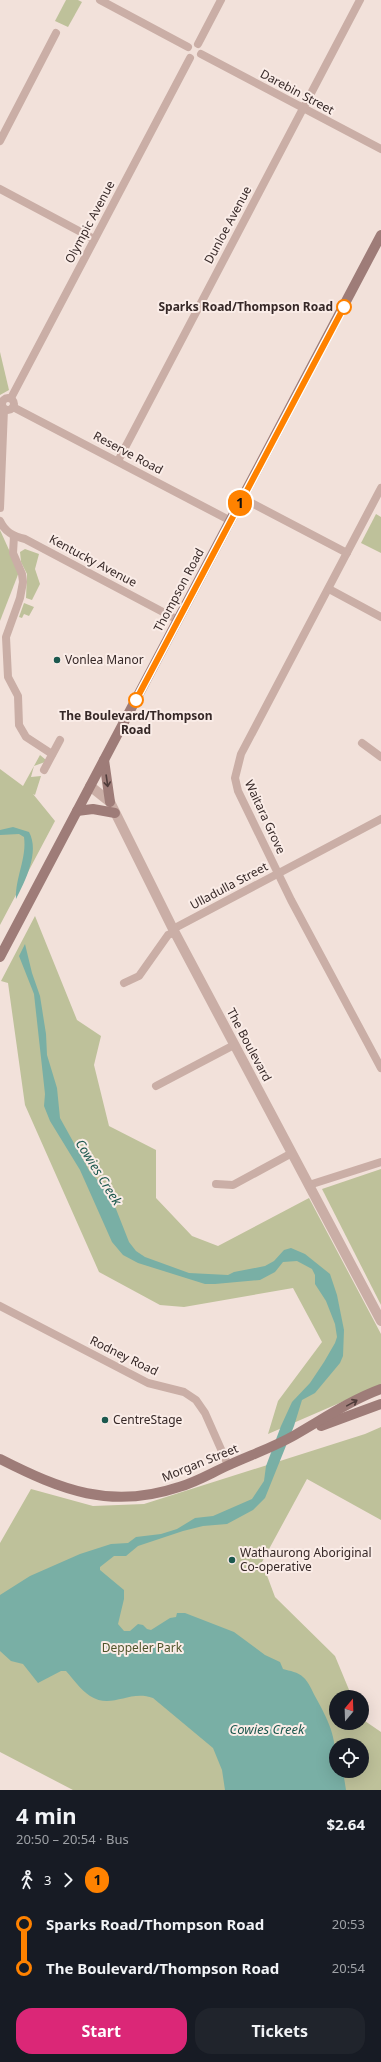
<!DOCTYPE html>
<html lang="en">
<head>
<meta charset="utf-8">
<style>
  :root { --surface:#171b24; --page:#20242c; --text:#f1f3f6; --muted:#9ea1a6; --accent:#db2777 }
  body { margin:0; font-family:"Noto Sans",sans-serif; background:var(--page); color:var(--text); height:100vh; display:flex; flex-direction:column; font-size:15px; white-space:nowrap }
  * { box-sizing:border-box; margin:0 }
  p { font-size:13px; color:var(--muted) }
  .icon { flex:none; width:22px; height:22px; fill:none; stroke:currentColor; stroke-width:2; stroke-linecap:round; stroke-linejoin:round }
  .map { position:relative; height:1790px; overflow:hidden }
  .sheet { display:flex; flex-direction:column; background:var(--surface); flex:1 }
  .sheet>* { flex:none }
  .badge { padding:0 8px; border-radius:13px; font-size:14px; line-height:26px }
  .needle { width:26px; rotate:19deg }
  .fabs { position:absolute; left:329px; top:1690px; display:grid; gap:8px }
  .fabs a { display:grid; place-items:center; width:40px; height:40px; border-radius:50%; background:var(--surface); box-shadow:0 4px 16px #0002; font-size:20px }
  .map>.badge { position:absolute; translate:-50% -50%; box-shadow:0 0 0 2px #fff }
  .legs { display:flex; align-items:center; gap:6px; height:44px; padding:0 16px; font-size:13px }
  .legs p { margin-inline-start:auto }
  .summary { display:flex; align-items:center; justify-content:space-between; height:68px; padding:0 16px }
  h1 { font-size:22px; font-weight:700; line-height:30px }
  .action { display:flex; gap:8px; margin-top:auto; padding:8px 16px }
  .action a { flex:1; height:46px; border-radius:16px; background:var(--accent); color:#fff; font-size:16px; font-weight:700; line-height:46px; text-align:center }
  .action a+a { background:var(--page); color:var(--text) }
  ul { padding:0 16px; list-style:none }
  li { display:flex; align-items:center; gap:14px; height:44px; font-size:15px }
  li i { display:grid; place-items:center; width:6px; height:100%; margin:0 5px; background:currentColor }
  li i::after { content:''; width:10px; height:10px; margin:-5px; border:3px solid; border-radius:50%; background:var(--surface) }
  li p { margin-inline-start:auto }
  li:first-child i { background:linear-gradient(#0000 50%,currentColor 0) }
  li:last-child i { background:linear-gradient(currentColor 50%,#0000 0) }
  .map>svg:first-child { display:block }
  .green { fill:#bec19a; fill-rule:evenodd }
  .water { fill:#79afa5 }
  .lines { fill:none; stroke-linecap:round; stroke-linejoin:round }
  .minor { stroke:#caaea6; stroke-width:8 }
  .tertiary { stroke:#caaea6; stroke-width:10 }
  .secondary { stroke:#9e7c78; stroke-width:10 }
  .oneway { stroke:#503d3b }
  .line-1-casing { stroke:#fff; stroke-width:9 }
  .line-1 { stroke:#ff8200; stroke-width:6 }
  .stop-1-dot { fill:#fff; stroke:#ff8200; stroke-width:2 }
  .poi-dot { fill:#1c584e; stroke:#faece7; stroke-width:1.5 }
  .labels { text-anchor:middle; stroke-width:4; stroke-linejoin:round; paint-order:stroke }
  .street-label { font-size:12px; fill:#362827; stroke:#faece7 }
  .stop-label { font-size:12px; font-weight:bold; fill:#362827; stroke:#faece7; text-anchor:end }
  .poi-label { font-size:12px; fill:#362827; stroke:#faece7; text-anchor:start }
  .park-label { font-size:12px; fill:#50552b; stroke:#faece7 }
  .water-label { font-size:13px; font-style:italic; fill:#1c584e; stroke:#faece7 }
</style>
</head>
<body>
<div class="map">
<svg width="381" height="1790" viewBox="0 0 381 1790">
  <rect width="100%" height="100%" fill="#f2e1da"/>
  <!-- green -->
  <g class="green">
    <polygon points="66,0 78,0 82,2 68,27 55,21"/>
    <polygon points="0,352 9,390 0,395"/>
    <polygon points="376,514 381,517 381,553 361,543"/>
    <polygon points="0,530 19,572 0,621"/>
    <polygon points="25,549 39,554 35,569 40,584 32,600 26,598 27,574 21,562 20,552"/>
    <polygon points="24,603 34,607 29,616 24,614 22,618 19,617"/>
    <polygon points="40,755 46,760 45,762 34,766 31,777 41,776 35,795 33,794 55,821 0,925 0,769 23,786"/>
    <polygon points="35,916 77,1020 101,1036 94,1065 109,1126 156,1150 156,1198 192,1236 218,1246 309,1198 381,1334 381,1385 268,1434 278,1401 322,1342 293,1288 184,1307 160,1305 99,1272 25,1105 8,983 1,981"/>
    <polygon points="381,1169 381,1305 322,1189"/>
    <path d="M381,1427V1520L307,1479L262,1562L275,1597L335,1656L352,1697H336V1723H362V1719L381,1732V1790H73L0,1752V1543L31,1489L93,1506L144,1504L365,1434ZM336,1745H362V1771H336Z"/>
  </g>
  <!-- water -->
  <g class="water">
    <path d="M13,827L29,832C40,852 25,881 16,899C15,878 27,858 24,837L19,834L0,835V830Z"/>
    <path d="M25,944L32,973L40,996L46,1034L47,1055L57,1088L60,1118L90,1172L103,1186L116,1209L129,1242L136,1251L145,1257L189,1273L228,1275L234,1272L265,1266L274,1261L284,1250L291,1248L305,1254L330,1274L337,1295L344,1330L343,1356L340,1363L315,1393L302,1400L294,1426L265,1498L253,1510L227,1524L203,1526L183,1531L138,1546L126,1556H114L100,1567V1570L124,1590V1599L118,1624L124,1631H130L138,1624L143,1625L147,1629L151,1630L170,1618L176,1617L177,1613H185L234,1632L265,1655L280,1662L283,1669C290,1671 298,1672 303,1677C309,1682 312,1691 316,1698C332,1727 336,1738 336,1771H343L346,1790H225L222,1770L213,1748L153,1698C129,1689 112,1710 90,1696C80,1689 74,1680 66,1671H61L38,1683L23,1664L11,1661L0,1651V1595L30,1576L80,1554L111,1544L128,1543L136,1537L161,1534L177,1529L195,1518L213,1516L252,1499L264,1481L266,1466L281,1426L292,1402L310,1383L324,1362L335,1343L337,1337L335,1324L326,1301L315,1284V1275L312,1269L297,1261L283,1262L275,1272L260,1280L215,1284H205L138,1263L123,1255L112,1242L80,1170L50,1121L44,1106L45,1094L34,994L19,956Z"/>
  </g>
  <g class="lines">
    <!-- minor -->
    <g class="minor">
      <polyline points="100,0 188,47"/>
      <polyline points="198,44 221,0"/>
      <polyline points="201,54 381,149"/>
      <polyline points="0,141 56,33"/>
      <polyline points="0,189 94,239"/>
      <circle cx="8" cy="404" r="6"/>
      <polyline points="11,398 190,58"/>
      <polyline points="13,407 231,521"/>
      <polyline points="118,461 360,0"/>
      <polyline points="381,488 241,754 235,778 238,791 291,900 381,1068"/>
      <polyline points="242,498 347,553"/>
      <polyline points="0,508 4,409"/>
      <path d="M0,521C5,532 13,536 25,539L178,620"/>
      <polyline points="14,536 13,553 22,574 23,582 20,598 6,637 8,677 18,696 19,725 26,737 52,754"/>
      <polyline points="329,589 381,617"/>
      <polyline points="362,743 381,757"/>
      <polyline points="44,770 60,740"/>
      <polyline points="173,929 381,819"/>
      <polyline points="124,983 139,976 168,935 175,932"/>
      <polyline points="156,1086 234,1045"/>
      <polyline points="216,1184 233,1185 292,1153"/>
      <polyline points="309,1185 381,1162"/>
      <polyline points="0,1306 148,1383 184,1392 196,1400 205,1413 228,1465"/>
    </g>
    <!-- tertiary -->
    <polyline class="tertiary" points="90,786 110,802 173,929 381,1321"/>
    <!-- secondary -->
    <g class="secondary">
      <polyline points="104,760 110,802"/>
      <polyline points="77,811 93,809 115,813"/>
      <polyline points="0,957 381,235"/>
      <polyline points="321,1426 381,1404"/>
      <path d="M0,1459C61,1490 111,1510 179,1487C197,1482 213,1472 229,1465C251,1455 274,1447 295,1435C323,1419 351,1400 381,1389"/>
    </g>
  </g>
  <!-- one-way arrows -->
  <defs><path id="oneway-shaft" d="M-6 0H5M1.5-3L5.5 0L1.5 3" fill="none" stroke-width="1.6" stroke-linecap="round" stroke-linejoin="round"/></defs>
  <g class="oneway">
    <use href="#oneway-shaft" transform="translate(107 781) rotate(82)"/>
    <use href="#oneway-shaft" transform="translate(352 1403) rotate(-29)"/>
  </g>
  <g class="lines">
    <!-- line-1 casing -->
    <g class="line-1-casing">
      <polyline id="line-1" points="136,700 344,307"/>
    </g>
    <!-- line-1 -->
    <use href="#line-1" class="line-1"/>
  </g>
  <!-- markers -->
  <g class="stop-1-dot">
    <circle cx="344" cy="307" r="7"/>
    <circle cx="136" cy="700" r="7"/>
  </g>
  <g class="poi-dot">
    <circle cx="57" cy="660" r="4"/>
    <circle cx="105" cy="1420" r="4"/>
    <circle cx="232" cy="1560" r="4"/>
  </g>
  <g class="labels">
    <!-- street labels -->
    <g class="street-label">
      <text transform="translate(297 92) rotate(28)" y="4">Darebin Street</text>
      <text transform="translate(90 222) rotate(-62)" y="4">Olympic Avenue</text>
      <text transform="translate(228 225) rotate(-62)" y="4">Dunloe Avenue</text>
      <text transform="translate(128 453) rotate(28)" y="4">Reserve Road</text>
      <text transform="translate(93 561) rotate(28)" y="4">Kentucky Avenue</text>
      <text transform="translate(179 590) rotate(-62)" y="4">Thompson Road</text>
      <text transform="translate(265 817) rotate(65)" y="4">Waitara Grove</text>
      <text transform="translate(229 886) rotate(-28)" y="4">Ulladulla Street</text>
      <text transform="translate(249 1045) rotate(62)" y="4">The Boulevard</text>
      <text transform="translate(124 1356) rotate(26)" y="4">Rodney Road</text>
      <text transform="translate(200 1463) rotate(-22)" y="4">Morgan Street</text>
    </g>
    <!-- stop labels -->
    <g class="stop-label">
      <text x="333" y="311">Sparks Road/Thompson Road</text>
      <text x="136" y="720" text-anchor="middle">The Boulevard/Thompson<tspan x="136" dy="14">Road</tspan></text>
    </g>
    <!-- poi labels -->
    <g class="poi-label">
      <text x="65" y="664">Vonlea Manor</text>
      <text x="113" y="1424">CentreStage</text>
      <text x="240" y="1557">Wathaurong Aboriginal<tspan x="240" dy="14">Co-operative</tspan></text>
    </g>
    <!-- park labels -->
    <g class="park-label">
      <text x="142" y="1652">Deppeler Park</text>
    </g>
    <!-- water labels -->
    <g class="water-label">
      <text transform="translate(99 1172) rotate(58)" y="5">Cowies Creek</text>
      <text x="267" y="1734">Cowies Creek</text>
    </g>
  </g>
</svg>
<div class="fabs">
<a><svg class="needle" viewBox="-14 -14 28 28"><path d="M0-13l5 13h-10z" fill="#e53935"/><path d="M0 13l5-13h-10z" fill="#9ea1a6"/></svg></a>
<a><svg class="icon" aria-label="locate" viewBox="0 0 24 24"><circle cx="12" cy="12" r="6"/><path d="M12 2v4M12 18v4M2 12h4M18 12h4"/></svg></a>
</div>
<b class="badge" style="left:240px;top:503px;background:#ff8200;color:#111">1</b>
</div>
<section class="sheet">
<div class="summary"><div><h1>4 min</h1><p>20:50 – 20:54 · Bus</p></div><b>$2.64</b></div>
<div class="legs"><svg class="icon" aria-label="walk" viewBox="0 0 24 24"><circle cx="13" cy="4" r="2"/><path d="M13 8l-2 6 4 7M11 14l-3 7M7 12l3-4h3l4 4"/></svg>3<svg class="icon" aria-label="forward" viewBox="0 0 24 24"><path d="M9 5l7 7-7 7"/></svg><b class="badge" style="background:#ff8200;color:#111">1</b></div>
<ul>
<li><i style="color:#ff8200"></i><b>Sparks Road/Thompson Road</b><p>20:53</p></li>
<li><i style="color:#ff8200"></i><b>The Boulevard/Thompson Road</b><p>20:54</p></li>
</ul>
<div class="action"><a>Start</a><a>Tickets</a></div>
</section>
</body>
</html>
